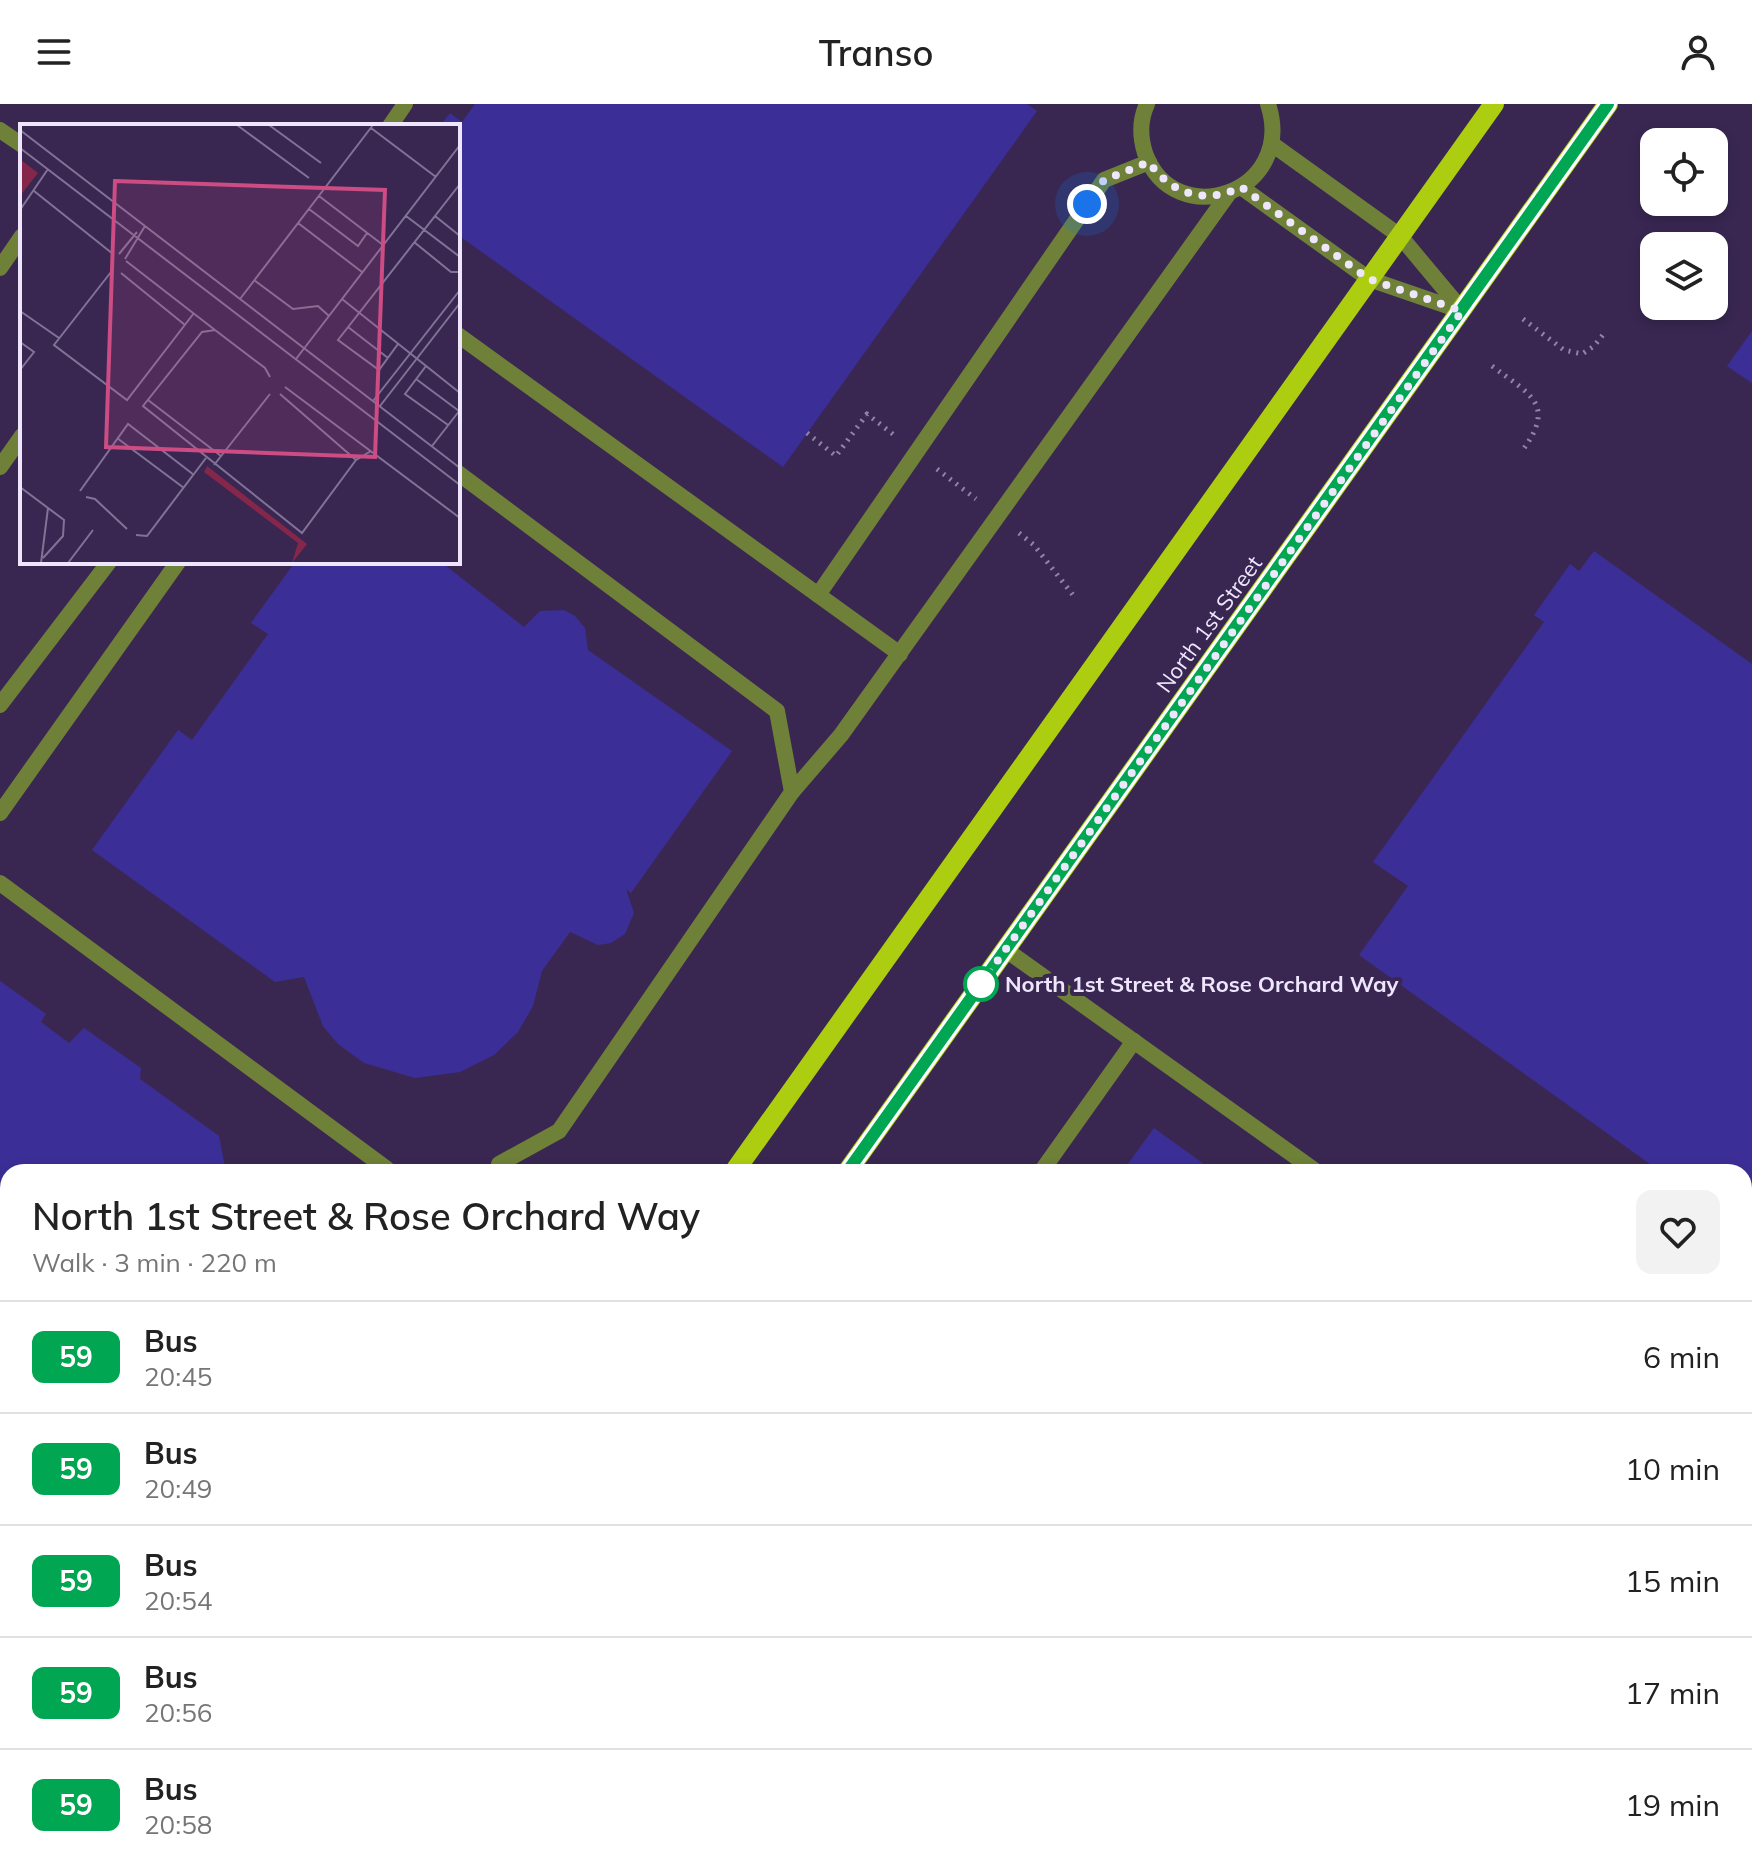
<!DOCTYPE html>
<html lang="en">
<head>
<meta charset="utf-8">
<style>
  :root { --surface:#fff; --page:#f2f2f2; --text:#222; --muted:#767676; --line:#e0e0e0 }
  body { margin:0; font-family:Mulish,sans-serif; background:var(--page); color:var(--text); height:100vh; display:flex; flex-direction:column; font-size:30px; white-space:nowrap }
  * { box-sizing:border-box; margin:0 }
  p { font-size:26px; color:var(--muted) }
  .icon { flex:none; width:44px; height:44px; fill:none; stroke:currentColor; stroke-width:2; stroke-linecap:round; stroke-linejoin:round }
  .map { position:relative; flex:1; overflow:hidden }
  .side { position:absolute; left:0px; top:1060px; width:1752px; height:712px; display:flex; flex-direction:column; background:var(--surface); border-radius:24px 24px 0 0; box-shadow:0 4px 12px #0003 }
  .side>* { flex:none }
  .badge { padding:0 16px; border-radius:12px; font-size:28px; line-height:52px }
  .controls { position:absolute; left:1640px; top:24px; display:grid; gap:16px }
  .controls a { display:grid; place-items:center; width:88px; height:88px; border-radius:16px; background:var(--surface); box-shadow:0 4px 12px #0003; font-size:40px }
  .you { position:absolute; width:40px; height:40px; margin:-20px; border:6px solid #fff; border-radius:50%; background:#1a73e8; box-shadow:0 0 0 12px #1a73e833 }
  .map>.badge { position:absolute; translate:-50% -50%; box-shadow:0 0 0 4px #fff }
  .round { display:grid; place-items:center; flex:none; width:84px; height:84px; border-radius:16px; background:var(--page) }
  .head { display:flex; align-items:center; justify-content:space-between; height:136px; padding:0 32px }
  h1 { font-size:38px; font-weight:600; line-height:60px }
  ul { padding:0; list-style:none }
  li { display:flex; align-items:center; gap:24px; height:112px; padding:0 32px; border-top:2px solid var(--line) }
  li div { flex:1 }
  li b { display:block; font-size:30px }
  li em { font-style:normal }
  li .badge { min-width:88px; font-weight:700; text-align:center }
  header { display:flex; justify-content:space-between; align-items:center; height:104px; padding:0 32px; background:var(--surface); font-size:36px; font-weight:600 }
  .map>svg:first-child { display:block }
  .building { fill:#3b2f97 }
  .lines { fill:none; stroke-linecap:round; stroke-linejoin:round }
  .path { stroke:#9084a4; stroke-width:5; stroke-dasharray:2 6; stroke-linecap:butt }
  .lane { stroke:#6f8138; stroke-width:16 }
  .secondary { stroke:#92ad2d; stroke-width:16 }
  .primary { stroke:#adce10; stroke-width:20 }
  .line-casing { stroke:#fff; stroke-width:18 }
  .line { stroke:#00a651; stroke-width:12 }
  .walk { stroke:#ede6fc; stroke-width:8; stroke-dasharray:0 14.4 }
  .stop-dot { fill:#fff; stroke:#00a651; stroke-width:4 }
  .labels { text-anchor:middle; stroke-width:8; stroke-linejoin:round; paint-order:stroke }
  .street-label { font-size:22px; fill:#ede6fc; stroke:#392752 }
  .stop-label { font-size:22px; font-weight:bold; fill:#ede6fc; stroke:#392752; text-anchor:start }
  .inset-road { fill:none; stroke:#817396; stroke-width:2 }
  .view { fill:#cd4c83; fill-opacity:0.15; stroke:#cd4c83; stroke-width:4 }
  .inset-edge { fill:none; stroke:#ede6fc; stroke-width:4 }
</style>
</head>
<body>
<header><svg class="icon" aria-label="menu" viewBox="0 0 24 24"><path d="M4 6h16M4 12h16M4 18h16"/></svg>Transo<svg class="icon" aria-label="person" viewBox="0 0 24 24"><circle cx="12" cy="8" r="4"/><path d="M4 21q1-7 8-7t8 7"/></svg></header>
<div class="map">
<svg width="1752" height="1772" viewBox="0 0 1752 1772">
  <rect width="100%" height="100%" fill="#392752"/>
  <!-- building -->
  <g class="building">
    <polygon points="475,0 1027,0 1037,7 783,363 458,131 458,22 443,18 450,9 462,18"/>
    <polygon points="1752,227 1752,279 1727,262"/>
    <polygon points="1594,447 1752,560 1752,1100 1744,1111 1744,1068 1661,1068 1359,851 1408,782 1373,758 1544,518 1534,511 1570,460 1579,467"/>
    <polygon points="295,458 441,458 524,523 540,507 564,506 575,512 585,524 588,546 732,647 631,789 626,785 634,809 625,830 611,839 598,841 570,828 542,867 533,902 518,928 494,951 460,968 415,974 364,959 338,940 323,922 304,873 275,878 92,746 178,626 192,636 268,530 251,519"/>
    <polygon points="0,877 46,910 41,918 69,939 84,924 141,964 140,975 219,1032 226,1068 8,1068 8,1440 0,1443"/>
    <polygon points="1154,1024 1215,1068 1122,1068"/>
    <polygon points="1744,1458 1750,1462 1752,1459 1752,1772 1633,1772 1639,1764 1744,1764"/>
    <polygon points="929,1764 1023,1764 1034,1772 924,1772"/>
  </g>
  <g class="lines">
    <!-- path -->
    <g class="path">
      <polyline points="1523,215 1564,246 1582,250 1594,242 1606,227"/>
      <path d="M1492,262C1530,291 1557,300 1522,347"/>
      <polyline points="807,329 836,352 867,310 894,331"/>
      <polyline points="937,365 976,395"/>
      <polyline points="1019,429 1034,441 1073,491"/>
    </g>
    <!-- lane -->
    <g class="lane">
      <path d="M1147,0C1140,15 1140,33 1145,49C1174,130 1297,89 1268,0"/>
      <polyline points="390,22 405,0"/>
      <polyline points="0,26 22,41"/>
      <polyline points="1272,40 1400,132 1461,205"/>
      <polyline points="1241,83 1369,175 1462,207"/>
      <polyline points="0,164 22,132"/>
      <polyline points="458,231 900,550"/>
      <polyline points="0,363 22,332"/>
      <polyline points="458,369 777,607 792,688 559,1027 499,1060"/>
      <polyline points="818,491 1104,76 1149,58"/>
      <polyline points="0,601 109,458"/>
      <polyline points="792,688 841,631 1229,89"/>
      <polyline points="0,709 178,458"/>
      <polyline points="0,779 387,1065"/>
      <polyline points="1006,846 1317,1068"/>
      <polyline points="1041,1068 1134,937"/>
      <polyline points="1744,1372 1752,1378"/>
      <polyline points="0,1615 8,1604"/>
      <polyline points="0,1698 8,1708"/>
      <polyline points="390,1764 401,1772"/>
      <polyline points="1122,1764 1133,1772"/>
      <polyline points="16,1772 22,1764"/>
      <polyline points="571,1772 577,1764"/>
      <polyline points="696,1772 702,1764"/>
      <polyline points="833,1772 839,1764"/>
      <polyline points="1391,1772 1397,1764"/>
    </g>
    <!-- secondary -->
    <polyline class="secondary" points="1375,1764 1386,1772"/>
    <!-- primary -->
    <g class="primary">
      <polyline points="734,1068 1494,0"/>
      <polyline points="847,1068 1608,0"/>
      <polyline points="232,1772 238,1764"/>
      <polyline points="346,1772 352,1764"/>
    </g>
  </g>
  <g class="lines">
    <!-- line casing -->
    <g class="line-casing">
      <polyline id="line" points="847,1068 1608,0"/>
    </g>
    <!-- line -->
    <use href="#line" class="line"/>
    <!-- walk -->
    <path class="walk" d="M981,880L1462,207L1369,175L1241,83C1205,101 1171,90 1149,58L1104,76L1087,100"/>
  </g>
  <!-- markers -->
  <circle class="stop-dot" cx="981" cy="880" r="16"/>
  <g class="labels">
    <!-- street labels -->
    <g class="street-label">
      <text transform="translate(1209 520) rotate(-54)" y="8">North 1st Street</text>
    </g>
    <!-- stop labels -->
    <g class="stop-label">
      <text x="1005" y="888">North 1st Street &amp; Rose Orchard Way</text>
    </g>
  </g>
  <!-- overview -->
  <g transform="translate(20 20)">
    <rect width="440" height="440" fill="#392752"/>
    <path d="M0,35L18,49L0,72ZM187,342L287,420L272,439L278,419L184,348Z" fill="#84274b"/>
    <path class="inset-road" d="M217,1L289,54M249,1L301,39M351,4L416,53M0,6L440,344M0,24L440,361M14,67L93,130M299,72L363,121M289,85L338,122L347,109M0,86L28,45M386,92L440,133M415,92L440,112M278,99L342,148M394,118L431,148H440M99,130L117,108M105,135L125,102M106,137L195,206M91,148L34,221L107,276L174,189M101,149L165,201M234,156L273,185L298,182L309,192M220,175L353,1M322,175L440,269M0,187L39,214M328,203L368,234M0,218L14,228L0,246M378,220L359,246L318,216L440,60M276,235L440,21M406,242L385,270L428,301M250,253L245,244L195,206L182,208L123,282L282,409L336,336M396,255L439,287M265,263L440,394M260,270L336,336L351,327M128,276L201,332M353,277L440,166M360,282L440,179M97,314L164,364M412,322L440,286M194,341L250,270M0,363L44,396L43,412L23,434M60,367L108,300L174,351M66,373L75,375L107,405M116,411L127,412L186,334M21,439L28,384M48,439L73,406"/>
    <path class="view" d="M95,57L365,66L355,333L86,323Z"/>
    <rect width="440" height="440" class="inset-edge"/>
  </g>
</svg>
<div class="controls">
<a><svg class="icon" aria-label="locate" viewBox="0 0 24 24"><circle cx="12" cy="12" r="6"/><path d="M12 2v4M12 18v4M2 12h4M18 12h4"/></svg></a>
<a><svg class="icon" aria-label="layers" viewBox="0 0 24 24"><path d="M12 4l9 5-9 5-9-5zM3 14l9 5 9-5"/></svg></a>
</div>
<div class="you" style="left:1087px;top:100px"></div>
<section class="side">
<div class="head"><div><h1>North 1st Street &amp; Rose Orchard Way</h1><p>Walk · 3 min · 220 m</p></div><a class="round"><svg class="icon" aria-label="heart" viewBox="0 0 24 24"><path d="M12 20l-8-8c-3-5 5-10 8-4 3-6 11-1 8 4z"/></svg></a></div>
<ul>
<li><span class="badge" style="background:#00a651;color:#fff">59</span><div><b>Bus</b><p>20:45</p></div><em>6 min</em></li>
<li><span class="badge" style="background:#00a651;color:#fff">59</span><div><b>Bus</b><p>20:49</p></div><em>10 min</em></li>
<li><span class="badge" style="background:#00a651;color:#fff">59</span><div><b>Bus</b><p>20:54</p></div><em>15 min</em></li>
<li><span class="badge" style="background:#00a651;color:#fff">59</span><div><b>Bus</b><p>20:56</p></div><em>17 min</em></li>
<li><span class="badge" style="background:#00a651;color:#fff">59</span><div><b>Bus</b><p>20:58</p></div><em>19 min</em></li>
</ul>
</section>
</div>
</body>
</html>
